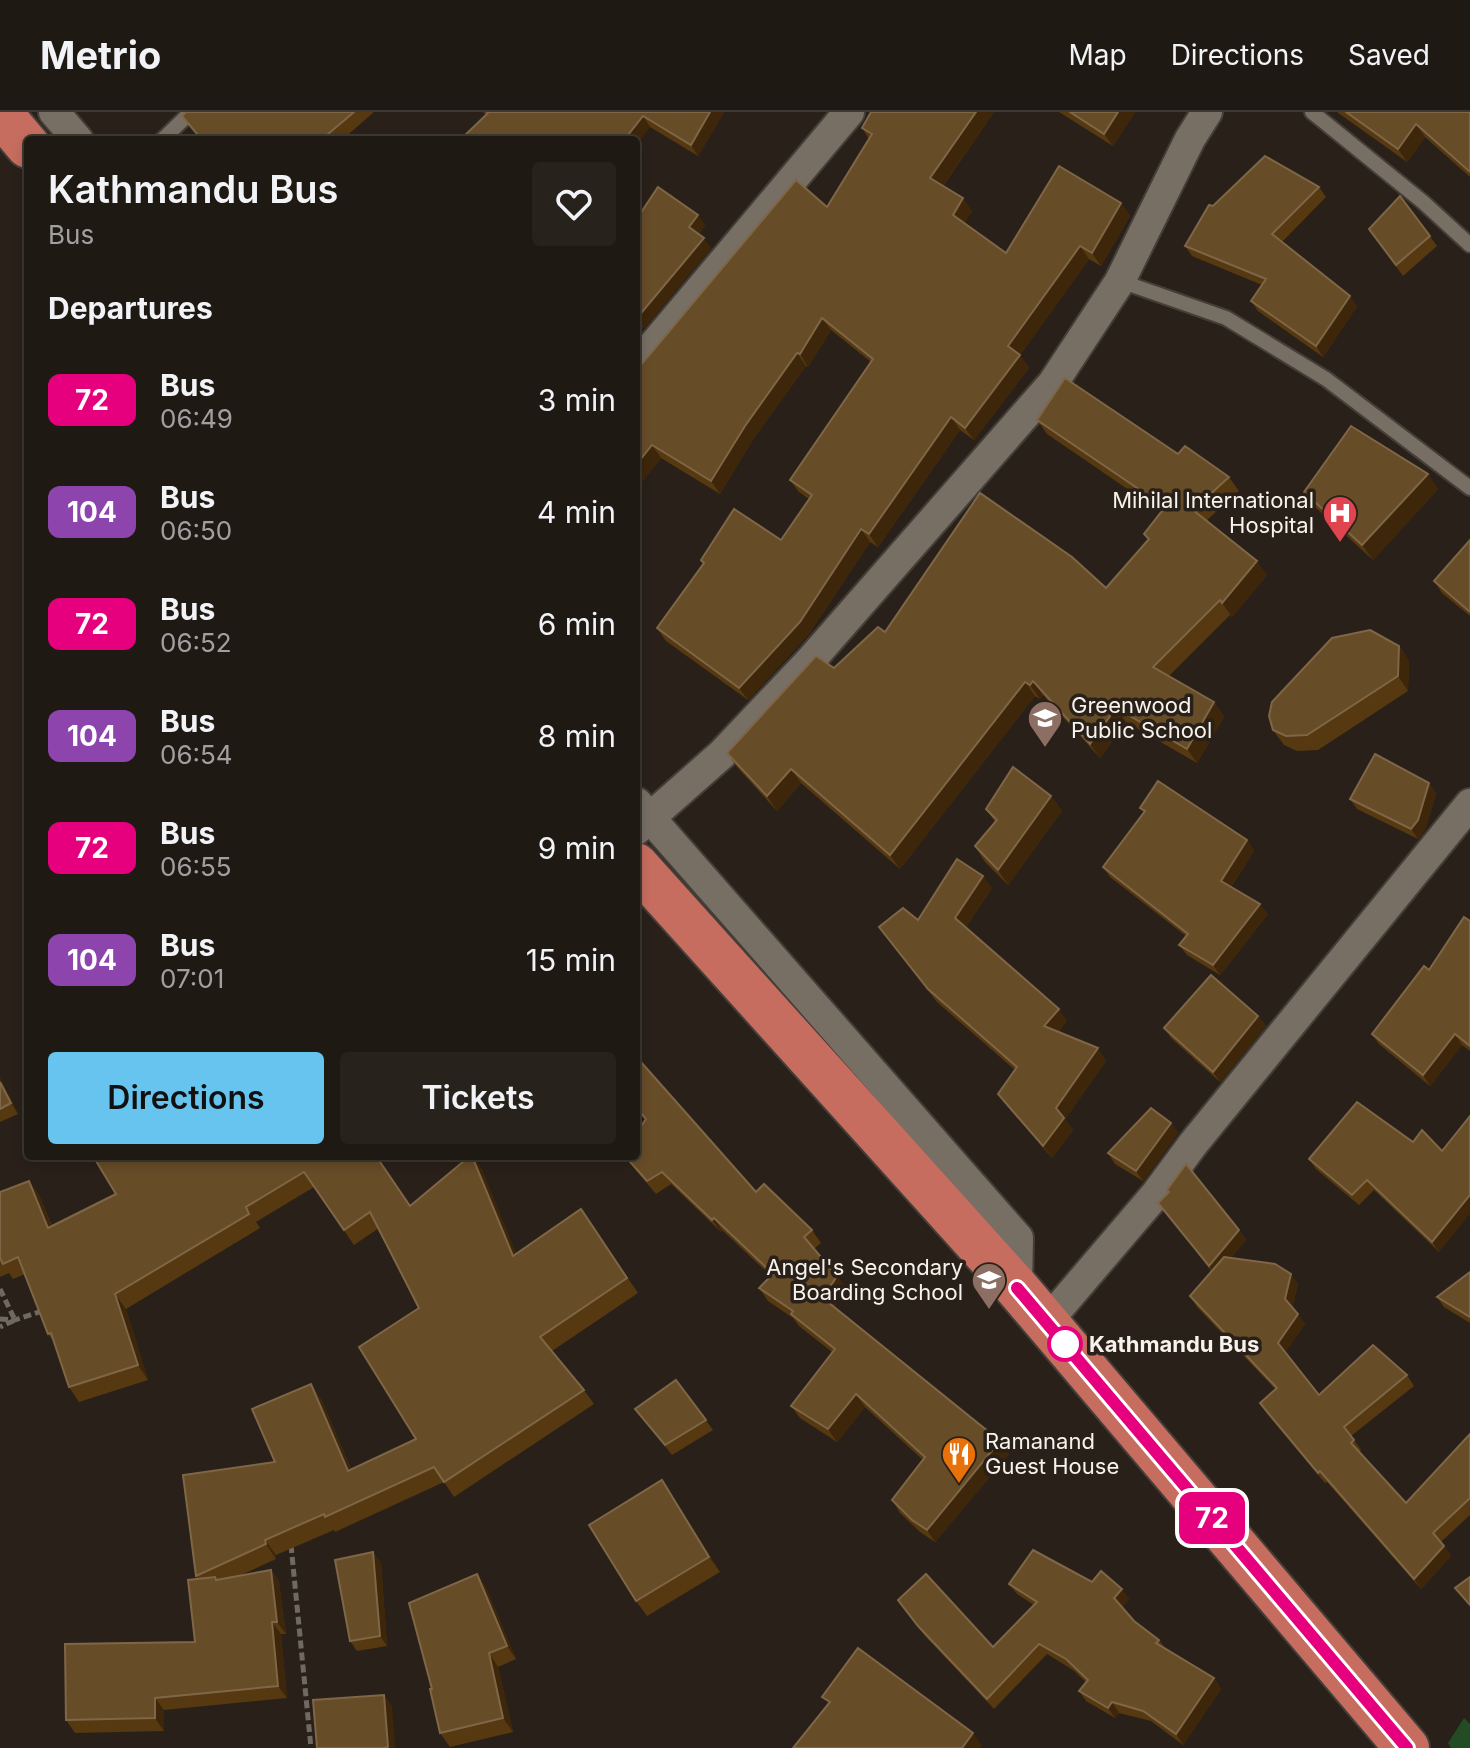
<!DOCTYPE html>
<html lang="en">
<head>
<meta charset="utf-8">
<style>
  :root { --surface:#1f1913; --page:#27221c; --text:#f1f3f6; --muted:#a1a0a0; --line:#3c3833; --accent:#67c4ef }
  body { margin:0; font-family:Inter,sans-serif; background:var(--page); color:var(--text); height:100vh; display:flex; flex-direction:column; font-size:30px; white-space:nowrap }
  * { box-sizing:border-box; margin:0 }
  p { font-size:26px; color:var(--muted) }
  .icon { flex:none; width:44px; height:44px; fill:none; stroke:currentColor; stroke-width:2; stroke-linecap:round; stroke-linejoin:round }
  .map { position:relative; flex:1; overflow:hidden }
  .panel { position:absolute; left:24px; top:24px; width:616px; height:1024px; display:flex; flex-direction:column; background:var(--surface); border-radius:8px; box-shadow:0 4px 12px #0003,0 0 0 2px var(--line) }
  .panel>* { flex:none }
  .badge { padding:0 16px; border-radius:12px; font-size:28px; line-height:52px }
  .map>.badge { position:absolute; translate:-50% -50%; box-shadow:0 0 0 4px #fff }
  h2 { padding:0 24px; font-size:30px; line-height:72px }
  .round { display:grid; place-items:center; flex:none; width:84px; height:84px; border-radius:8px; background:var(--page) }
  .overview { display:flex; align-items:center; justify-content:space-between; height:136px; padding:0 24px }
  h1 { font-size:38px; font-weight:600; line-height:60px }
  .cta { display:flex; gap:16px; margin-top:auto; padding:16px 24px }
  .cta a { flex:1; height:92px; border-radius:8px; background:var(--accent); color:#111; font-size:32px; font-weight:600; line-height:92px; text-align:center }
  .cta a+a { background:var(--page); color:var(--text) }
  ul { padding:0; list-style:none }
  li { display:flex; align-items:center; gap:24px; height:112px; padding:0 24px }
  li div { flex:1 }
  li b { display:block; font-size:30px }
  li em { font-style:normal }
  li .badge { min-width:88px; font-weight:700; text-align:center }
  header { display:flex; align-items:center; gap:48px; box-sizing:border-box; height:112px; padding:0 40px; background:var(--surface); border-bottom:2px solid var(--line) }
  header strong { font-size:38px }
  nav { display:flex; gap:44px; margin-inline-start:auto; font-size:28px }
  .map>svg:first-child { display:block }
  .green { fill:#244c24 }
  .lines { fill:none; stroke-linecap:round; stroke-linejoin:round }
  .service-casing { stroke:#443e38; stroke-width:18 }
  .minor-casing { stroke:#443e38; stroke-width:34 }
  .trunk-casing { stroke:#443e38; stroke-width:48 }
  .path { stroke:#706962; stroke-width:5; stroke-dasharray:8 4; stroke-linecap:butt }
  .service { stroke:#776e64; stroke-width:14 }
  .minor { stroke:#776e64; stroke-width:30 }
  .trunk { stroke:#c66d5f; stroke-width:44 }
  .wall { fill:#563811 }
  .shaded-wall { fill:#3d260a }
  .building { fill:#674c28; stroke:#7e6647; stroke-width:2 }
  .line-casing { stroke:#fff; stroke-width:18 }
  .line { stroke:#e6007e; stroke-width:12 }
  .stop-dot { fill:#fff; stroke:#e6007e; stroke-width:4 }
  .labels { text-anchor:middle; stroke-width:7; stroke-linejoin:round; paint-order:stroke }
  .poi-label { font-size:22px; fill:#f7f2ec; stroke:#292119; text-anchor:end }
  .stop-label { font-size:22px; font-weight:bold; fill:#f7f2ec; stroke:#292119; text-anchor:start }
</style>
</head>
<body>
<header>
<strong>Metrio</strong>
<nav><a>Map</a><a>Directions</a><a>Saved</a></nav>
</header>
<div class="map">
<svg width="1470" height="1636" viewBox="0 0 1470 1636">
  <rect width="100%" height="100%" fill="#292119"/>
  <!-- green -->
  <polygon class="green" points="1464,1606 1470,1612 1470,1636 1451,1636 1448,1631"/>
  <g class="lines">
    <!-- service casing -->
    <g class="service-casing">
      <g id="service">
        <polyline points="1312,0 1423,90 1470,133"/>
        <polyline points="162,28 191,0"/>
        <polyline points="1120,169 1226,206 1326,267 1470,376"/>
      </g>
    </g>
    <!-- minor casing -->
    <g class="minor-casing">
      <g id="minor">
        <polyline points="54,0 78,28"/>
        <polyline points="636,254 849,0"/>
        <polyline points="637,691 1018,1126 1017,1176"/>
        <polyline points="636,718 722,642 810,549 1053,271 1120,169 1190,27 1207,0"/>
        <polyline points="1046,1211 1156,1082 1193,1032 1470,692"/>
      </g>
    </g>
    <!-- trunk casing -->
    <g class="trunk-casing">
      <g id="trunk">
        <polyline points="0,1 28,34"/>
        <polyline points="636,753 1017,1176 1407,1636"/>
      </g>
    </g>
    <!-- path -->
    <g class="path">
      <polyline points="0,1177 15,1208 0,1215"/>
      <polyline points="0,1207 15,1208 45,1198"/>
      <polyline points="291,1433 311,1636"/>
    </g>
    <!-- service -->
    <use href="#service" class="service"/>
    <!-- minor -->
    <use href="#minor" class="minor"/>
    <!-- trunk -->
    <use href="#trunk" class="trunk"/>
  </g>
  <!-- wall -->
  <g class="wall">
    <polygon points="186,0 374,0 342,28 201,28 182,4"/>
    <polygon points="483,0 724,0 698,44 650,15 636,33 636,28 486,3"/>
    <polygon points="871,0 994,0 943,74 972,99 964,111 1006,141 1121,91 1130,104 1101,154 1089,147 1020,243 1029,256 974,328 960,318 878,435 870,430 809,522 748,588 666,529 657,516 703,452 701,448 781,428 809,387 799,380 790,368 871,250 831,218 808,255 806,254 754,326 720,382 661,346 636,377 641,253 827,95 869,27 862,16"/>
    <polygon points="1059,0 1135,0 1113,34"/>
    <polygon points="1337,0 1470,0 1470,65 1425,25 1407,50"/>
    <polygon points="1319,75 1326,85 1282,130 1357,194 1323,245 1258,199 1251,189 1262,173 1192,144 1185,134 1213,94"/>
    <polygon points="1400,84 1437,134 1403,164 1369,117"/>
    <polygon points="636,108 705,113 699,122 711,136 644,216 636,210"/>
    <polygon points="1037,308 1178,342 1229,365 1239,379 1206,409 1267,463 1232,505 1230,503 1169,564 1214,590 1224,605 1197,651 1126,610 1100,646 1043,583 1040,587 1035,584 900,757 801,671 777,699 737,655 727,641 834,556 885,520 1106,476 1148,428 1144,422 1161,400 1047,322"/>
    <polygon points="1438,377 1373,448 1315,395 1304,380"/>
    <polygon points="1470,428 1470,504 1442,481 1434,469"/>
    <polygon points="1399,534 1409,549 1408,579 1318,638 1297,639 1284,633 1273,618"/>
    <polygon points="1429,671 1436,682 1425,718 1418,727 1357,697 1350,687"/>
    <polygon points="1051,684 1062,699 1008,773 985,750 975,734 995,710 986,697"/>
    <polygon points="1140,696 1247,728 1254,739 1231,775 1268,802 1220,863 1187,843 1179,833 1186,824 1110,765 1103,755 1144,701"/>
    <polygon points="992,776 966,815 1067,909 1058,920 1106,949 1065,1007 1073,1018 1052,1046 1007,994 998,982 1015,958 937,890 879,815 918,808"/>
    <polygon points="1470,809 1470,939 1462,933 1430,974 1379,932 1372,922 1429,858"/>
    <polygon points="1258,904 1266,914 1220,970 1171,926 1164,916"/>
    <polygon points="636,947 756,1080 812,1118 821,1131 814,1137 837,1164 846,1176 834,1195 1009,1342 935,1430 920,1420 900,1401 892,1388 923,1348 865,1295 837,1330 800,1306 791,1294 832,1240 799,1214 793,1206 768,1189 759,1176 771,1164 722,1118 721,1120 671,1072 656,1082 624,1044 636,1044 646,1008 636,997"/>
    <polygon points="0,966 18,1002 0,1010"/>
    <polygon points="1171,1011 1178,1021 1143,1069 1115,1052 1108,1041"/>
    <polygon points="1413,1030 1442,1039 1439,1140 1374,1078 1359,1093 1316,1057 1309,1047"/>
    <polygon points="376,1044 410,1094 473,1044 482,1058 516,1142 581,1097 638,1181 552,1239 584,1278 594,1292 454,1385 444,1370 335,1420 334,1418 276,1443 276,1447 241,1463 271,1458 279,1470 286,1522 281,1522 287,1586 164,1598 164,1619 75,1621 66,1608 195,1530 198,1467 196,1464 275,1350 321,1287 351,1357 416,1327 419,1196 379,1116 354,1133 314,1075 256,1110 260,1116 126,1197 148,1268 79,1290 69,1275 55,1231 48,1222 25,1162 13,1167 9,1161 0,1165 0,1080 29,1069 39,1083 52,1114"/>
    <polygon points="1167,1078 1239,1118 1246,1128 1231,1146 1298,1172 1292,1196 1305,1212 1285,1240 1319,1283 1407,1263 1414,1274 1351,1324 1361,1338 1359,1340 1406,1391 1470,1322 1470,1403 1441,1430 1451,1444 1421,1477 1327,1370 1325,1371 1267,1302 1260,1291 1275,1277 1197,1195 1190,1184 1212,1160 1158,1091 1168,1081"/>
    <polygon points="1470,1160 1470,1211 1444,1195 1437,1185"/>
    <polygon points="676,1268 713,1318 672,1343 635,1297"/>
    <polygon points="662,1368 720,1460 647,1504 636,1489"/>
    <polygon points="381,1451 387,1534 357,1539 350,1529"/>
    <polygon points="477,1462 486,1476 516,1547 498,1555 513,1620 450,1635 440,1621 432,1577"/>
    <polygon points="1092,1470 1129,1487 1122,1495 1134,1509 1159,1528 1165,1536 1214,1566 1221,1577 1183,1633 1151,1609 1119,1601 1115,1606 1086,1589 1079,1579 1086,1570 1073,1558 1047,1542 994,1597 925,1524 898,1488 993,1535 1034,1493 1017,1482 1009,1472"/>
  </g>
  <!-- shaded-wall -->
  <g class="shaded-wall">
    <polygon points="710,0 724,0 698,44 691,33"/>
    <polygon points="976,0 994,0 939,79 930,66"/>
    <polygon points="1118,0 1135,0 1113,34 1104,22"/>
    <polygon points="643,4 650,15 636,33 636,28 624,28"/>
    <polygon points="1416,12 1425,25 1407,50 1398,37"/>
    <polygon points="963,86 972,99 962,116 953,103"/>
    <polygon points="1121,91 1130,104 1101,154 1092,141"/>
    <polygon points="698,103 705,113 696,126 689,115"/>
    <polygon points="704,126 711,136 644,216 637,206"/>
    <polygon points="1080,134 1089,147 1020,243 1029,256 974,328 965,316 1008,234"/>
    <polygon points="1350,184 1357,194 1323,245 1316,234"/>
    <polygon points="822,206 831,218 808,255 800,242"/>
    <polygon points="797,241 806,254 754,326 720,382 711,369 745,314"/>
    <polygon points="951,305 960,318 878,435 869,422"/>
    <polygon points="652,333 661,346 636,377 636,353"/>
    <polygon points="1428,362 1438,377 1373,448 1362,433"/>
    <polygon points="861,417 870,430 809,522 748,588 739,576"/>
    <polygon points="1257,449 1267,463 1232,505 1222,491"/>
    <polygon points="1399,534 1409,549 1408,579 1398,564"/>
    <polygon points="1033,569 1043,583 1040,587 1030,573"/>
    <polygon points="1025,570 1035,584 900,757 890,743"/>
    <polygon points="1214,590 1224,605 1197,651 1187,637"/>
    <polygon points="1116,596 1126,610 1100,646 1090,632"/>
    <polygon points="791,657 801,671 777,699 767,684"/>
    <polygon points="1429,671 1436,682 1425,718 1418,727 1411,717"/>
    <polygon points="1051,684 1062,699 1008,773 998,758"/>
    <polygon points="1247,728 1254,739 1228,779 1221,769"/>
    <polygon points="983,764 992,776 964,818 955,806"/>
    <polygon points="1260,792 1268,802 1220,863 1213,853"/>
    <polygon points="1059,897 1067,909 1052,926 1044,914"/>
    <polygon points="1258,904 1266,914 1220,970 1213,960"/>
    <polygon points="1455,922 1462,933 1430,974 1423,963"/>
    <polygon points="1098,936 1106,949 1065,1007 1073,1018 1052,1046 1043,1034 1056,996"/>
    <polygon points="0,966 18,1002 11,991 0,970"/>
    <polygon points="1171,1011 1178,1021 1143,1069 1136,1059"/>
    <polygon points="473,1044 482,1058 523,1159 513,1144"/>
    <polygon points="29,1069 39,1083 58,1131 48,1116"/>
    <polygon points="1470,1083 1470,1102 1439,1140 1432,1130"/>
    <polygon points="714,1106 722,1118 721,1120 712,1108"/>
    <polygon points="1239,1118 1246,1128 1216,1165 1209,1154"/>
    <polygon points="1291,1162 1298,1172 1292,1198 1285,1187"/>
    <polygon points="837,1164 846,1176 832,1198 823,1186"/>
    <polygon points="115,1182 126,1197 148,1268 138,1253"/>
    <polygon points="1298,1202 1305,1212 1285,1241 1278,1231"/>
    <polygon points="311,1272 321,1287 358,1374 348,1359"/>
    <polygon points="856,1282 865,1295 837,1330 828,1317"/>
    <polygon points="1000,1329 1009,1342 935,1430 927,1418"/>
    <polygon points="662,1368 672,1383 720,1460 709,1445"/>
    <polygon points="265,1428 276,1443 276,1447 266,1432"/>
    <polygon points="1444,1434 1451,1444 1421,1477 1414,1467"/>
    <polygon points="373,1440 381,1451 387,1534 380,1524"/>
    <polygon points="271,1458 279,1470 286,1522 277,1510"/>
    <polygon points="477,1462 486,1476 516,1547 507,1534"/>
    <polygon points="1122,1477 1129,1487 1121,1497 1114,1486"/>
    <polygon points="272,1510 281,1522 287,1586 278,1574"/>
    <polygon points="489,1541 498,1555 513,1620 503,1606"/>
    <polygon points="1214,1566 1221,1577 1183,1633 1176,1622"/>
    <polygon points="384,1583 392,1594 395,1636 389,1636 388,1635"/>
    <polygon points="155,1586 164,1598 164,1619 155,1606"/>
    <polygon points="1112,1590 1119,1601 1115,1606 1108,1596"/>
    <polygon points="973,1621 982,1634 980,1636 962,1636"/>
  </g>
  <!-- building -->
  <g class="building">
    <polygon points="186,0 354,0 321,28 233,28 230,24 225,28 202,28 182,4"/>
    <polygon points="487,0 710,0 691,33 643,4 624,28 460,28 488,1"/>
    <polygon points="871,0 976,0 930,66 963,86 953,103 1006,141 1059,54 1121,91 1092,141 1080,134 1008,234 1020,243 965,316 951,305 869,422 861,417 800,510 739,576 657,516 704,451 701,448 734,397 781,428 812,383 790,368 873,247 822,206 800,242 797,241 745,314 711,369 652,333 636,353 636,255 641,253 796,68 827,95 872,22 862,16"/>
    <polygon points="1070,0 1118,0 1104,22"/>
    <polygon points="1346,0 1470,0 1470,60 1416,12 1398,37"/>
    <polygon points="1265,44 1319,75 1272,122 1350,184 1316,234 1251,189 1266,167 1185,134 1209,93 1213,94"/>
    <polygon points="658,75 698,103 689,115 704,126 637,206 636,205 636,108"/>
    <polygon points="1400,84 1430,124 1396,153 1369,117"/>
    <polygon points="1065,266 1178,342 1185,334 1229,365 1193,398 1257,449 1222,491 1220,488 1153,555 1214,590 1187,637 1116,596 1090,632 1033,569 1030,573 1025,570 890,743 791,657 767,684 727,641 816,544 834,556 878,515 885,520 980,381 1072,445 1106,476 1149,427 1144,422 1165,395 1037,308"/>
    <polygon points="1351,314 1428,362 1362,433 1304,380"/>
    <polygon points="1470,428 1470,500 1434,469"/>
    <polygon points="1370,518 1399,534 1398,564 1307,623 1286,624 1273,618 1269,604 1272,590 1332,526"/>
    <polygon points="1375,642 1429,671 1418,708 1411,717 1350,687"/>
    <polygon points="1013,655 1051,684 998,758 975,734 997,708 986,697"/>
    <polygon points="1158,669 1247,728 1221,769 1260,792 1213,853 1179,833 1188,822 1103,755 1145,699 1140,696"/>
    <polygon points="957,747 983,764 955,806 1059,897 1044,914 1098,936 1056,996 1064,1006 1043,1034 998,982 1017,955 928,877 879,815 903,796 918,808"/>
    <polygon points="1464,805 1470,809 1470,934 1455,922 1423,963 1372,922 1424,854 1429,858"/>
    <polygon points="1211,863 1258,904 1213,960 1164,916"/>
    <polygon points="636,947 639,951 641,950 756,1080 764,1072 812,1118 804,1125 837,1164 823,1186 1000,1329 927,1418 912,1408 892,1388 925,1345 856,1282 828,1317 791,1294 835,1237 791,1202 793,1199 759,1176 773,1162 714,1106 712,1108 662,1060 647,1069 625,1044 636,1044 636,1021 646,1007 636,995"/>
    <polygon points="0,970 11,991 0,997"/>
    <polygon points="1357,990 1413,1030 1422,1018 1442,1039 1470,1004 1470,1083 1432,1130 1367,1068 1352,1083 1309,1047"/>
    <polygon points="1151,996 1171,1011 1136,1059 1108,1041"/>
    <polygon points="93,1044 376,1044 410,1094 470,1044 472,1044 513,1144 581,1097 627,1166 540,1225 584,1278 444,1370 434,1355 325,1405 324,1402 265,1428 266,1432 196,1464 183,1363 275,1350 252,1297 311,1272 348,1359 416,1327 359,1235 419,1196 370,1100 344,1118 304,1060 246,1095 249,1102 115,1182 138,1253 69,1275 51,1221 48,1222 18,1145 3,1152 0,1146 0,1080 29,1069 48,1116 116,1082"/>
    <polygon points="1186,1052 1239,1118 1209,1154 1158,1091 1169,1080 1167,1078"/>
    <polygon points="1224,1145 1275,1152 1291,1162 1285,1187 1298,1202 1278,1231 1319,1283 1373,1233 1407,1263 1344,1315 1354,1328 1351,1331 1406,1391 1470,1322 1470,1386 1433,1421 1444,1434 1414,1467 1320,1359 1318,1361 1260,1291 1277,1276 1190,1184"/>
    <polygon points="1470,1160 1470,1205 1437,1185"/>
    <polygon points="676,1268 706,1308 665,1333 635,1297"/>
    <polygon points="662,1368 709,1445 636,1489 589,1413"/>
    <polygon points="1033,1438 1092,1470 1101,1459 1122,1477 1114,1486 1134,1509 1159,1528 1156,1531 1214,1566 1176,1622 1143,1599 1112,1590 1108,1596 1079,1579 1088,1568 1066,1547 1039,1532 987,1587 918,1514 898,1488 926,1462 993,1535 1037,1490 1009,1472"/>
    <polygon points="373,1440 380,1524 350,1529 335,1448"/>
    <polygon points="271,1458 277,1510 272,1510 278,1574 155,1586 155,1606 66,1608 65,1532 195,1530 188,1468 215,1465 216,1468"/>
    <polygon points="477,1462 507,1534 489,1541 503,1606 440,1621 430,1577 432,1577 409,1491"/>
    <polygon points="1470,1465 1470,1493 1455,1476"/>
    <polygon points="858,1536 973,1621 962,1636 793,1636 830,1590 822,1585"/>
    <polygon points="384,1583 388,1635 383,1636 317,1636 313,1588"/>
  </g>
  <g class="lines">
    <!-- line casing -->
    <g class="line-casing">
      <polyline id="line" points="1017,1176 1407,1636"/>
    </g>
    <!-- line -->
    <use href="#line" class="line"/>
  </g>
  <!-- icons -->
  <defs>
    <g id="hospital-pin" transform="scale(1.8)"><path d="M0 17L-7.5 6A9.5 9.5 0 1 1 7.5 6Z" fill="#e0444e" stroke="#292119"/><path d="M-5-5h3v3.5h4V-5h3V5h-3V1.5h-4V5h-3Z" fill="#fff"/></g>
    <g id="school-pin" transform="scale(1.8)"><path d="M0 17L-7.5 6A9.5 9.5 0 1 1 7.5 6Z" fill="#8d6e63" stroke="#292119"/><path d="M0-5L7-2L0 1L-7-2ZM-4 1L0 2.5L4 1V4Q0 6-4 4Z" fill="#fff"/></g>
    <g id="restaurant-pin" transform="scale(1.8)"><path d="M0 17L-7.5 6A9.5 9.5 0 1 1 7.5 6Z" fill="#e8710a" stroke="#292119"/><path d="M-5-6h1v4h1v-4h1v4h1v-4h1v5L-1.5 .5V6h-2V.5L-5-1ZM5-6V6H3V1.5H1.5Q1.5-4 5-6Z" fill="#fff"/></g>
  </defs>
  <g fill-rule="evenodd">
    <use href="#hospital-pin" x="1340" y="401"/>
    <use href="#school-pin" x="1045" y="606"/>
    <use href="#school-pin" x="989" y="1168"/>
    <use href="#restaurant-pin" x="959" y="1342"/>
  </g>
  <!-- markers -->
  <circle class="stop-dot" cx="1065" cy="1232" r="16"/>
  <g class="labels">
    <!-- poi labels -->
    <g class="poi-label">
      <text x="1314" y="396">Mihilal International<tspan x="1314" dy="25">Hospital</tspan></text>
      <text x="1071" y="601" text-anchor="start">Greenwood<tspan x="1071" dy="25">Public School</tspan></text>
      <text x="963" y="1163">Angel's Secondary<tspan x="963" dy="25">Boarding School</tspan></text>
      <text x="985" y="1337" text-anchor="start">Ramanand<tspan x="985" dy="25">Guest House</tspan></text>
    </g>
    <!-- stop labels -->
    <g class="stop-label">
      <text x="1089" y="1240">Kathmandu Bus</text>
    </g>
  </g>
</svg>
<b class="badge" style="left:1212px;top:1406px;background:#e6007e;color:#fff">72</b>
<section class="panel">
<div class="overview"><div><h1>Kathmandu Bus</h1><p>Bus</p></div><a class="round"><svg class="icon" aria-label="heart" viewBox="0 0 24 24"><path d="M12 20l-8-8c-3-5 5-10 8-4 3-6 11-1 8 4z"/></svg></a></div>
<h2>Departures</h2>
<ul>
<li><span class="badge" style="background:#e6007e;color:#fff">72</span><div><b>Bus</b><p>06:49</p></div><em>3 min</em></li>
<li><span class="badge" style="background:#8e44ad;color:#fff">104</span><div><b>Bus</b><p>06:50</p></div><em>4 min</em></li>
<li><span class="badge" style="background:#e6007e;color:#fff">72</span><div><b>Bus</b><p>06:52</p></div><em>6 min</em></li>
<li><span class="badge" style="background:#8e44ad;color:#fff">104</span><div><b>Bus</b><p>06:54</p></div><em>8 min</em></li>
<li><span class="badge" style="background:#e6007e;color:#fff">72</span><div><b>Bus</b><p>06:55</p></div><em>9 min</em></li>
<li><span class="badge" style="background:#8e44ad;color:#fff">104</span><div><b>Bus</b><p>07:01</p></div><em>15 min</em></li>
</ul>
<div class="cta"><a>Directions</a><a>Tickets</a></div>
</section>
</div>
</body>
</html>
